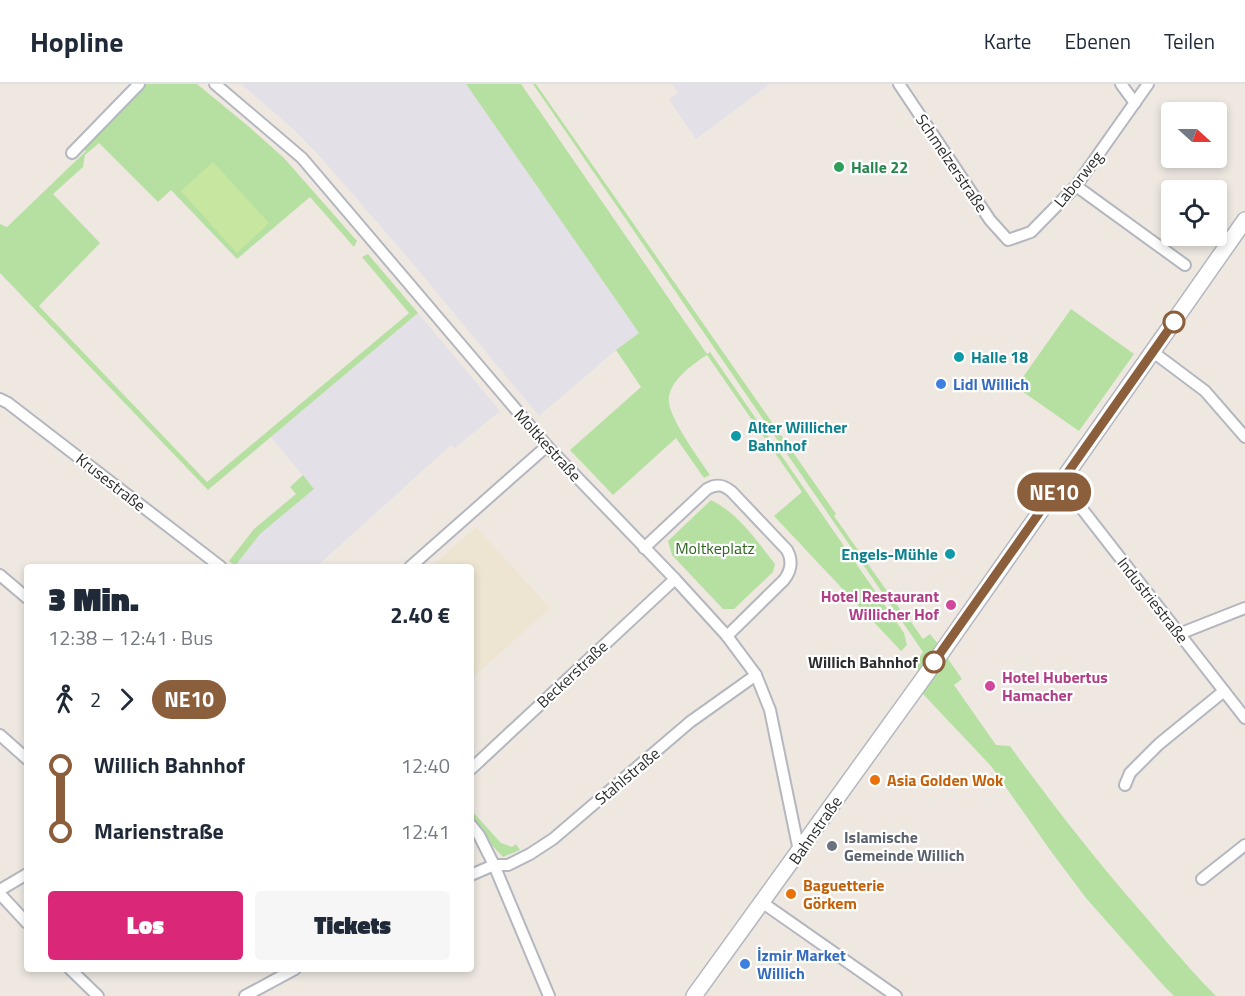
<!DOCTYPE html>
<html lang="de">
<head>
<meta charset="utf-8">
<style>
  :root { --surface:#fff; --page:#f6f6f7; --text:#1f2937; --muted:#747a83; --line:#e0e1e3; --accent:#db2777 }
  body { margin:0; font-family:"Titillium Web",sans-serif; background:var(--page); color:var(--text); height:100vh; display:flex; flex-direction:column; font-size:22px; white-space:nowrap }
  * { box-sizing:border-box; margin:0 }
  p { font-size:20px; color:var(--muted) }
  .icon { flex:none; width:33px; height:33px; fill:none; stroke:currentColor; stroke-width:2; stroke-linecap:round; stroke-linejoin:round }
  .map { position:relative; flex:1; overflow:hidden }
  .side { position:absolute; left:24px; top:480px; width:450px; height:408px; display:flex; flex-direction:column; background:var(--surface); border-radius:6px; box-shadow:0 3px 9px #0003 }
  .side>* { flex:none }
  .badge { padding:0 12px; border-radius:20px; font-size:21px; line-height:39px }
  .needle { width:39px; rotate:111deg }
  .fabs { position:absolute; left:1161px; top:18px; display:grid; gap:12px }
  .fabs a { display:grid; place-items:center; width:66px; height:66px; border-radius:6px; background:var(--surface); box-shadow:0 3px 9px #0003; font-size:30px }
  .map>.badge { position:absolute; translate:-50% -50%; box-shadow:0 0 0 3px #fff }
  .legs { display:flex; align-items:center; gap:9px; height:66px; padding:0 24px; font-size:20px }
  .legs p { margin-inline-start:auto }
  .summary { display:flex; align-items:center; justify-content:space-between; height:102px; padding:0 24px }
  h1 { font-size:33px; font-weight:800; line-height:45px }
  .action { display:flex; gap:12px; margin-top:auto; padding:12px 24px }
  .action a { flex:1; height:69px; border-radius:6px; background:var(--accent); color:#fff; font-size:24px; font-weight:800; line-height:69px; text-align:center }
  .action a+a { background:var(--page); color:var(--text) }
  ul { padding:0 24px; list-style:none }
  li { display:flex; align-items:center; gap:21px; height:66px; font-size:22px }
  li i { display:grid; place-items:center; width:9px; height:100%; margin:0 8px; background:currentColor }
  li i::after { content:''; width:15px; height:15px; margin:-8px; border:4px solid; border-radius:50%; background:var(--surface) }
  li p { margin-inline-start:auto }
  li:first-child i { background:linear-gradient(#0000 50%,currentColor 0) }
  li:last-child i { background:linear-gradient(currentColor 50%,#0000 0) }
  header { display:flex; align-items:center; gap:36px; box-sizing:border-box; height:84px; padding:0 30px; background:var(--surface); border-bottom:2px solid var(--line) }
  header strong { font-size:28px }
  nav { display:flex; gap:33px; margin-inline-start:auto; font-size:21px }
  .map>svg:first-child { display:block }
  .industrial { fill:#e3e1e7 }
  .education { fill:#ede5d2 }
  .green { fill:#b6e0a2 }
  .pitch { fill:#c7e69f }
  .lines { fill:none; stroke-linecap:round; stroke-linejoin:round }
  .street-casing { stroke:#b4b7bf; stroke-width:14 }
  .secondary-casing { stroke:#b4b7bf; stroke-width:18 }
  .street { stroke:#fff; stroke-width:10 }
  .secondary { stroke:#fff; stroke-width:15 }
  .line-1-casing { stroke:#fff; stroke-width:14 }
  .line-1 { stroke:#8b5e3c; stroke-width:9 }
  .leisure-dot { fill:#2e9e5b; stroke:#fff; stroke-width:2 }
  .stop-1-dot { fill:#fff; stroke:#8b5e3c; stroke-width:3 }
  .culture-dot { fill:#0f9aa8; stroke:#fff; stroke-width:2 }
  .shop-dot { fill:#3f7fe0; stroke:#fff; stroke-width:2 }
  .hotel-dot { fill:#d1479c; stroke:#fff; stroke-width:2 }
  .food-dot { fill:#e8710a; stroke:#fff; stroke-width:2 }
  .worship-dot { fill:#6b7280; stroke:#fff; stroke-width:2 }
  .labels { text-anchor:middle; stroke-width:4.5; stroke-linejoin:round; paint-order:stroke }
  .street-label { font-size:16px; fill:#2d2d2d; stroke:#fff }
  .leisure-label { font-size:16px; font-weight:bold; fill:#27864d; stroke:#fff; text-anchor:start }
  .culture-label { font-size:16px; font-weight:bold; fill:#0d838f; stroke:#fff; text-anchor:start }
  .shop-label { font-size:16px; font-weight:bold; fill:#366cbe; stroke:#fff; text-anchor:start }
  .park-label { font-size:16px; fill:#2f6721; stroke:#fff }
  .hotel-label { font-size:16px; font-weight:bold; fill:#b23c85; stroke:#fff; text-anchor:end }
  .stop-label { font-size:16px; font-weight:bold; fill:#2d2d2d; stroke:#fff; text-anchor:end }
  .food-label { font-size:16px; font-weight:bold; fill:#c56008; stroke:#fff; text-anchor:start }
  .worship-label { font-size:16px; font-weight:bold; fill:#5b616d; stroke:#fff; text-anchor:start }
</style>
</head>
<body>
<header>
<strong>Hopline</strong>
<nav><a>Karte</a><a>Ebenen</a><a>Teilen</a></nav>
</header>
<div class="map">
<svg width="1245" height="912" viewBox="0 0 1245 912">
  <rect width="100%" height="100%" fill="#eee8e1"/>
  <!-- industrial -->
  <g class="industrial">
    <polygon points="241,0 466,0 639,249 616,266 539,332 410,176 316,68 292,44"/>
    <polygon points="672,0 770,0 696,55 669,16 678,8"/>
    <polygon points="418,229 500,327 455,364 451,361 316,483 236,483 235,482 260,450 314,405 271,353"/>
  </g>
  <!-- education -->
  <polygon class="education" points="476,443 550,524 471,595 471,483 431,483"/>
  <!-- green -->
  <g class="green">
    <polygon points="146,0 197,0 248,42 284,74 357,157 354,163 310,113 237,175 171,106 158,118 99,59 85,71 83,83 53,110 100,159 39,222 207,398 409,229 362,173 368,170 418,229 208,406 0,189 0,140 7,143 86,67 83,65"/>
    <path d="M466,0H521L707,270L710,268L904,549L907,561L901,567L774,432L802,408L707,271C693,280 673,294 669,312C665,330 699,374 710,391L704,394L676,354L613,411L570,366L641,303L616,266L639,249Z"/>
    <polygon points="533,0 536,0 836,430 834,432 909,538 911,538 923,555 930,550 938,560 919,587 914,581 923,568"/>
    <polygon points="1071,225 1134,270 1079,347 1016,303"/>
    <polygon points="303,391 314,405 260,450 235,482 229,477 254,445 296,410 290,403"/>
    <path d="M711,416C738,429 757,457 775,480L773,488L734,525H723L672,471L668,457Z"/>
    <path d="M946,572L962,595L954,601L996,661L1010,662C1052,720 1096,776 1143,830C1167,858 1190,886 1216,912H1174L1163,901L1086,814L1050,766L991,682L922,609Z"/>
    <polygon points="471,726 501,759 512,763 516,760 520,766 503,773 488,757 471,732"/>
  </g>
  <!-- pitch -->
  <polygon class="pitch" points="213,78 269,139 237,169 181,107"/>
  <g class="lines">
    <!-- street casing -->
    <g class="street-casing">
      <g id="street">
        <polyline points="215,0 302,74 547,362 675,495 727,552 756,591 770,626 799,767"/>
        <polyline points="899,0 990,136 1008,156 1031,148 1076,102 1148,0"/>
        <polyline points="1121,0 1135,19"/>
        <polyline points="72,69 139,0"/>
        <polyline points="1076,102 1185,181"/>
        <polyline points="1153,268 1205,307 1245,353"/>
        <polyline points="0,315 8,319 221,483"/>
        <polyline points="1061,398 1245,634"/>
        <path d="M644,464L707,405C717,399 724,401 732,408L787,466C793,477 791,487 784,496L727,552"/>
        <polyline points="410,483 547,362"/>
        <polyline points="0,491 27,514"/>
        <polyline points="1179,550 1245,524"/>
        <polyline points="0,651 27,675"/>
        <polyline points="471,685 675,495"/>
        <polyline points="1125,701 1130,689 1159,660 1224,607"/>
        <polyline points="471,741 479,751 494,781 549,912"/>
        <polyline points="471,791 494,781 508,781 530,770 553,755 690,638 756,591"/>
        <polyline points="1202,795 1245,761"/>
        <polyline points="0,806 27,790"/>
        <polyline points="0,810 27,839"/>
        <polyline points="763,819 896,912"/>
        <polyline points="70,885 98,912"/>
        <polyline points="245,912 295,885"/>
      </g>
    </g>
    <!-- secondary casing -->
    <g class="secondary-casing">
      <polyline id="secondary" points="694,912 925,592 1245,136"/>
    </g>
    <!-- street -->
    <use href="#street" class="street"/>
    <!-- secondary -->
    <use href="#secondary" class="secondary"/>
  </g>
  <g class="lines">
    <!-- line-1 casing -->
    <g class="line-1-casing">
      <polyline id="line-1" points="934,578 1174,238"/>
    </g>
    <!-- line-1 -->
    <use href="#line-1" class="line-1"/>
  </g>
  <!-- markers -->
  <circle class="leisure-dot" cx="839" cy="83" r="6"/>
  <g class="stop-1-dot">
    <circle cx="1174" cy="238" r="10"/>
    <circle cx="934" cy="578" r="10"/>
  </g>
  <g class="culture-dot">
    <circle cx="959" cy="273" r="6"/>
    <circle cx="736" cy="352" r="6"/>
    <circle cx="950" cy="470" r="6"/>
  </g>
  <g class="shop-dot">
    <circle cx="941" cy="300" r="6"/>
    <circle cx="745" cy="880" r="6"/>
  </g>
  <g class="hotel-dot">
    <circle cx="951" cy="521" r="6"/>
    <circle cx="990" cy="602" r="6"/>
  </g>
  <g class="food-dot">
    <circle cx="875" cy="696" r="6"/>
    <circle cx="791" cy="810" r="6"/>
  </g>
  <circle class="worship-dot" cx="832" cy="762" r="6"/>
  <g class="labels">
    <!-- street labels -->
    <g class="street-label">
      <text transform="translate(952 79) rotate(56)" y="6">Schmelzerstraße</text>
      <text transform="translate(1078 95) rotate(-51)" y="6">Laborweg</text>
      <text transform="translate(548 361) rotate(48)" y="6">Moltkestraße</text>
      <text transform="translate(111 398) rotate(38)" y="6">Krusestraße</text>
      <text transform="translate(1153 516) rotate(52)" y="6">Industriestraße</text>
      <text transform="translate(572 590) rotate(-43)" y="6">Beckerstraße</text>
      <text transform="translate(627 692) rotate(-40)" y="6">Stahlstraße</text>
      <text transform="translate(815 746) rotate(-55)" y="6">Bahnstraße</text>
    </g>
    <!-- leisure labels -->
    <g class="leisure-label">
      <text x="851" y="89">Halle 22</text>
    </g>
    <!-- culture labels -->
    <g class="culture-label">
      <text x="971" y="279">Halle 18</text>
      <text x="748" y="349">Alter Willicher<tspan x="748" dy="18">Bahnhof</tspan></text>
      <text x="938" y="476" text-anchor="end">Engels-Mühle</text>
    </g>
    <!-- shop labels -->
    <g class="shop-label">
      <text x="953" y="306">Lidl Willich</text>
      <text x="757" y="877">İzmir Market<tspan x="757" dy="18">Willich</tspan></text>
    </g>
    <!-- park labels -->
    <g class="park-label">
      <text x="715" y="470">Moltkeplatz</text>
    </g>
    <!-- hotel labels -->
    <g class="hotel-label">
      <text x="939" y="518">Hotel Restaurant<tspan x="939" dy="18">Willicher Hof</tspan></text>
      <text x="1002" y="599" text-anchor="start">Hotel Hubertus<tspan x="1002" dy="18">Hamacher</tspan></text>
    </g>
    <!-- stop labels -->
    <g class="stop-label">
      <text x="918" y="584">Willich Bahnhof</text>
    </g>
    <!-- food labels -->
    <g class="food-label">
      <text x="887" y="702">Asia Golden Wok</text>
      <text x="803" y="807">Baguetterie<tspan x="803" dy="18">Görkem</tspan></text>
    </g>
    <!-- worship labels -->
    <g class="worship-label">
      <text x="844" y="759">Islamische<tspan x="844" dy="18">Gemeinde Willich</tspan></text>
    </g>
  </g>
</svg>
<div class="fabs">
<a><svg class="needle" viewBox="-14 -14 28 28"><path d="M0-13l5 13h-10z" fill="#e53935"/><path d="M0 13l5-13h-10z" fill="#747a83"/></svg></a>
<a><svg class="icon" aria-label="locate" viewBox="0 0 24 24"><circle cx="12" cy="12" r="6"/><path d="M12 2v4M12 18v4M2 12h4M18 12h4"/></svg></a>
</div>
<b class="badge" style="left:1054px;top:408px;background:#8b5e3c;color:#fff">NE10</b>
<section class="side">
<div class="summary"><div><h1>3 Min.</h1><p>12:38 – 12:41 · Bus</p></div><b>2.40 €</b></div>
<div class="legs"><svg class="icon" aria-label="walk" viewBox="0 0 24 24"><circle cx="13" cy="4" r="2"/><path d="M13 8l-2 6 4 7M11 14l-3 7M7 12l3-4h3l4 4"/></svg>2<svg class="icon" aria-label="forward" viewBox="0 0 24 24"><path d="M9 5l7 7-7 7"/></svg><b class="badge" style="background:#8b5e3c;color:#fff">NE10</b></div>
<ul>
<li><i style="color:#8b5e3c"></i><b>Willich Bahnhof</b><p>12:40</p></li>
<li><i style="color:#8b5e3c"></i><b>Marienstraße</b><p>12:41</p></li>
</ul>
<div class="action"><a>Los</a><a>Tickets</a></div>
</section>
</div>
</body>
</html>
